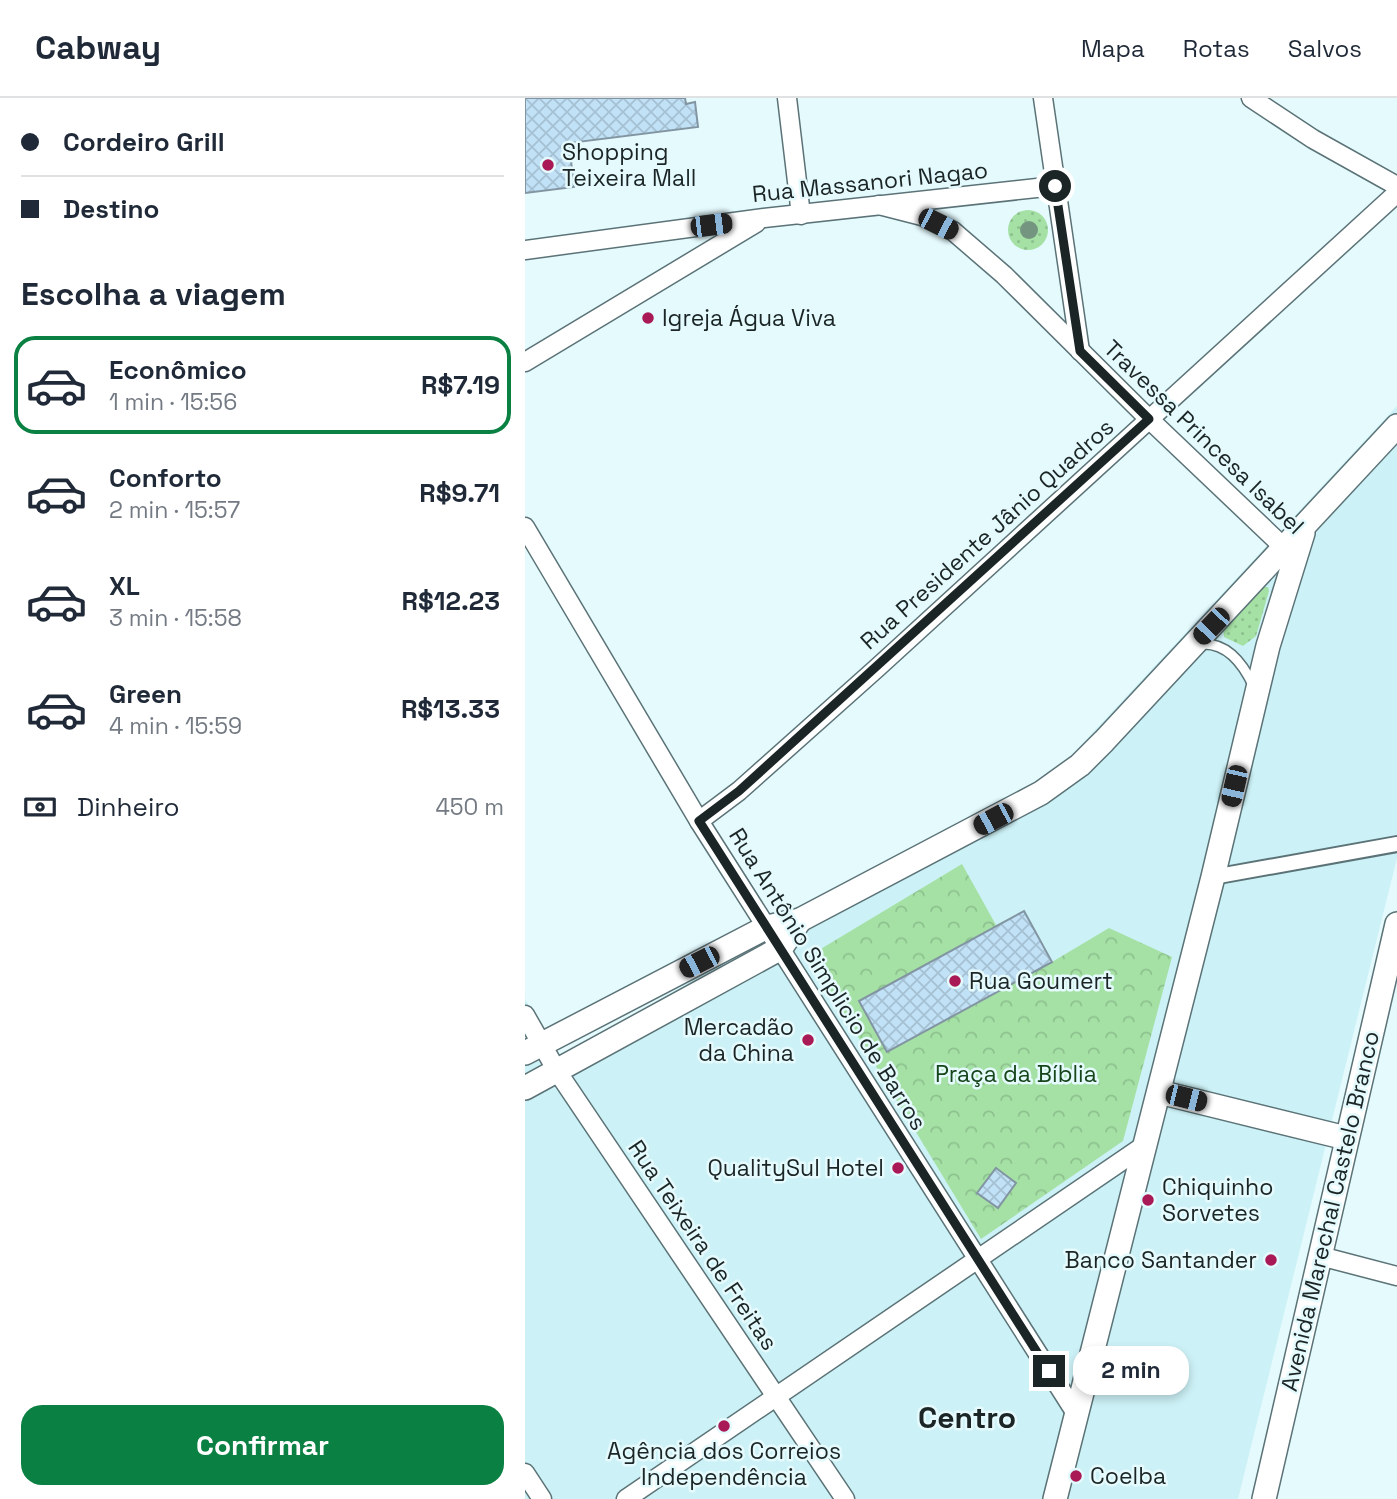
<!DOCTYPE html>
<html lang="pt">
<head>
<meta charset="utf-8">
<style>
	:root { --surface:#fff; --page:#f2f2f3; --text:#1f2937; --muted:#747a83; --line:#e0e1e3; --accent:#0b8043 }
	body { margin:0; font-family:"Space Grotesk",sans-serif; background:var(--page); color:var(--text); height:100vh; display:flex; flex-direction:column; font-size:26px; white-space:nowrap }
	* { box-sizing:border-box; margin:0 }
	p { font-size:23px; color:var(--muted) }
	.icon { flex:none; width:38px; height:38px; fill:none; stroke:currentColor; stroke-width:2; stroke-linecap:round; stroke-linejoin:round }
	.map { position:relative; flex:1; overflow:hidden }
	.panel { display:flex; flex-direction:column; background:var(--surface); width:525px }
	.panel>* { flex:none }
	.banner { display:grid; align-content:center; height:154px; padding:0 21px; background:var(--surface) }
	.end { position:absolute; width:32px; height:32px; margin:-16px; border:9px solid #1b2526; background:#fff; box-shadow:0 0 0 4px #fff }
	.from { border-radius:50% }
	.bubble { position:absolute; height:49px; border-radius:21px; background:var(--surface); box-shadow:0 4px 10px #0003; font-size:23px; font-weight:600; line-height:49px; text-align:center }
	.car { position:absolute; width:21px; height:42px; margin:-21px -10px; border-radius:9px; box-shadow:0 0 5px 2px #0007; background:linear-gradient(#222 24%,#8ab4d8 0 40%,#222 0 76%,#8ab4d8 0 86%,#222 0) }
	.banner b { display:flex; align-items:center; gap:24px; height:66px; font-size:26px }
	.banner b+b { border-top:2px solid var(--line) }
	.banner i { width:18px; height:18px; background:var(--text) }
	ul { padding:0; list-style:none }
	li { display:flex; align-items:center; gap:21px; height:98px; margin:0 14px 10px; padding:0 7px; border:4px solid transparent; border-radius:21px }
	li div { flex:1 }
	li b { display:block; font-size:26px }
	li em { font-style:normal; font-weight:600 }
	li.active { border-color:var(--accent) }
	li>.icon { width:63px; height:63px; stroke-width:1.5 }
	h2 { padding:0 21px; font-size:32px; line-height:84px }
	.pay { display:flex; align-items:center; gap:18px; height:77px; padding:0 21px; font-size:26px }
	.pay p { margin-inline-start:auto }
	.cta { display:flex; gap:14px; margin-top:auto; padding:14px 21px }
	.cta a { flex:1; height:80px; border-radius:21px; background:var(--accent); color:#fff; font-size:28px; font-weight:600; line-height:80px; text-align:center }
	header { display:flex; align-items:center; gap:42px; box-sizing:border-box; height:98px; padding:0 35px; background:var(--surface); border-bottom:2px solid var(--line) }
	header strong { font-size:33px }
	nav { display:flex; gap:38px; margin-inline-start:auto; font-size:24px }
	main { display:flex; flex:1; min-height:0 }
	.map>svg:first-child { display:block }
</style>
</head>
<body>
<header>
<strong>Cabway</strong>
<nav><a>Mapa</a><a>Rotas</a><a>Salvos</a></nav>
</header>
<main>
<section class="panel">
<div class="banner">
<b><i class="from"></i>Cordeiro Grill</b>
<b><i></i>Destino</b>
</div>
<h2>Escolha a viagem</h2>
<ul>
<li class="active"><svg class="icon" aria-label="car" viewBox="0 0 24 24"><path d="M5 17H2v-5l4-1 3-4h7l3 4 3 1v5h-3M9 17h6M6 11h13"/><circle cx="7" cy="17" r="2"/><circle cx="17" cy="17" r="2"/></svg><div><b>Econômico</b><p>1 min · 15:56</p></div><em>R$7.19</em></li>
<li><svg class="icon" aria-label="car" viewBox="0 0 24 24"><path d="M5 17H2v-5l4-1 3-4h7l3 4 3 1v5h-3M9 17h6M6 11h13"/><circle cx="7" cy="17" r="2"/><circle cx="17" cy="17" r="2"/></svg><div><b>Conforto</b><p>2 min · 15:57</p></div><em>R$9.71</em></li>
<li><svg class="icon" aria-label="car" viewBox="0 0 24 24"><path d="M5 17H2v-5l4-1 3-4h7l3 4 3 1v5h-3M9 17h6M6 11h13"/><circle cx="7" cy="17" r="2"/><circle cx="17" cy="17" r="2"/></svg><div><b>XL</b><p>3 min · 15:58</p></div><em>R$12.23</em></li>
<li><svg class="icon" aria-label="car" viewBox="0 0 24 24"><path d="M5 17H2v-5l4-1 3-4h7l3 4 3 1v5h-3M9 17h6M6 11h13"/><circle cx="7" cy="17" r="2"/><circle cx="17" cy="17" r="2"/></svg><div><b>Green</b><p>4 min · 15:59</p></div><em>R$13.33</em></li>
</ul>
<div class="pay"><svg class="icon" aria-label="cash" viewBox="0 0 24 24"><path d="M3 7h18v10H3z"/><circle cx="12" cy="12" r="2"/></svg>Dinheiro<p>450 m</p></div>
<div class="cta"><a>Confirmar</a></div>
</section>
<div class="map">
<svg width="872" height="1401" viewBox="0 0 872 1401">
	<defs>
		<pattern id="grass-dots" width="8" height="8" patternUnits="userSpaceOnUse" patternTransform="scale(1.75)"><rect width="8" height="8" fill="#a5e1a5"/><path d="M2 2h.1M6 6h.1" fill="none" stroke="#8dc18e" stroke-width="1.8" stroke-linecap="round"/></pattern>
		<pattern id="park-crowns" width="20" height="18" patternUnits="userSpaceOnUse" patternTransform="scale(1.75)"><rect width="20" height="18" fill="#a5e1a5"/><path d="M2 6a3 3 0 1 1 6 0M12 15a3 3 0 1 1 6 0" fill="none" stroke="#8dc18e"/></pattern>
		<pattern id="building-cross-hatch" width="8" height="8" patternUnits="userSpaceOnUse" patternTransform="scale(1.75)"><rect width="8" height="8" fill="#c1e1f6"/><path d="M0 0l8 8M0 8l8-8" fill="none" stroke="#a5c1d3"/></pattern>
	</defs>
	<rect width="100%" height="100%" fill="#e5fafd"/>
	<polygon fill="#ccf1f6" points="872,308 872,760 713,1401 0,1401 0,901 34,959 531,674"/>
	<g fill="url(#grass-dots)">
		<circle cx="503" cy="132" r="20"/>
		<polygon points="738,489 743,489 744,493 731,538 718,548 699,539 698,530"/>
	</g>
	<polygon fill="url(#park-crowns)" points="437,766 471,827 499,813 527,864 584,830 647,859 598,1043 456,1141 284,858"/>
	<g fill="url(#building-cross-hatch)" stroke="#8295a2" stroke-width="2">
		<polygon points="0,0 160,0 161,6 170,4 173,29 44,45 49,89 0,95"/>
		<polygon points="499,813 527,864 362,954 334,903"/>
		<polygon points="471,1070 491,1085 473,1110 452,1095"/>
	</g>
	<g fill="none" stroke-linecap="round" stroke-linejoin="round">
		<g stroke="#5b7377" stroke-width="12">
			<path id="service" d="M676,546C703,544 719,567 729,589"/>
		</g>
		<g stroke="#5b7377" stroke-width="18">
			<polyline id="pedestrian" points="688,779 872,746"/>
		</g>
		<g stroke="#5b7377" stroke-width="21">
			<g id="minor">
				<polyline points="262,0 276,117"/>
				<polyline points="518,0 555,253"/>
				<polyline points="726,0 788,41 872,88"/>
				<polyline points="354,107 397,118 428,133 479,177 624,321 768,458"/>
				<polyline points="0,152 239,120 530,88"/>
				<polyline points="0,264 231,125"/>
				<polyline points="0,429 174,723 552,1317"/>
				<polyline points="174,723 214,693 352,570 872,95"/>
				<polyline points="0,917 32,973 320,1401"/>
				<polyline points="795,1158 872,1178"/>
				<polyline points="0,1375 17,1401"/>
				<polyline points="101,1401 620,1047"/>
			</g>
		</g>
		<g stroke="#5b7377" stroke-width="26">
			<g id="tertiary">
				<polyline points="0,955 242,829 275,822 516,695 555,667 579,643 872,328"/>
				<polyline points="0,990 256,850 275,822"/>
				<polyline points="634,994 821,1040"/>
				<polyline points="530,1401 688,779 743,548 778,435"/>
				<polyline points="739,1401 872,826"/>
			</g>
		</g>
		<use href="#service" stroke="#fff" stroke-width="9"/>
		<use href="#pedestrian" stroke="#fff" stroke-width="14"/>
		<use href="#minor" stroke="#fff" stroke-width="18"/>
		<use href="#tertiary" stroke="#fff" stroke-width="23"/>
	</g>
	<circle fill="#749680" cx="504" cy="132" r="9"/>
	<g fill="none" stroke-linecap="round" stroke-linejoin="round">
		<polyline stroke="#1b2526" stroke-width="9" points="524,1273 174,723 214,693 624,321 555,253 530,88"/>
	</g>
	<g fill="#a81956" stroke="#e5fafd" stroke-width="2.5">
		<circle cx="23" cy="67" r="7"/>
		<circle cx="123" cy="220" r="7"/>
		<circle cx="430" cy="883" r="7"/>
		<circle cx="283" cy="942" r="7"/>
		<circle cx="373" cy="1070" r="7"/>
		<circle cx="623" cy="1102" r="7"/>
		<circle cx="746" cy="1162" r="7"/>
		<circle cx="199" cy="1328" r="7"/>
		<circle cx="551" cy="1378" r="7"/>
	</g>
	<g text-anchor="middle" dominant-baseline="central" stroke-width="5" stroke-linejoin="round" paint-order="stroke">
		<g font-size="23" fill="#1b2526" stroke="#e5fafd" text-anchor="start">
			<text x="37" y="54">Shopping<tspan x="37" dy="26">Teixeira Mall</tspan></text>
			<text x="137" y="220">Igreja Água Viva</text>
			<text x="444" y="883">Rua Goumert</text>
			<text x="269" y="929" text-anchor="end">Mercadão<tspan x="269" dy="26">da China</tspan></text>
			<text x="359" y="1070" text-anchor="end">QualitySul Hotel</text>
			<text x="637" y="1089">Chiquinho<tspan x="637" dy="26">Sorvetes</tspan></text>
			<text x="732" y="1162" text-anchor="end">Banco Santander</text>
			<text x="199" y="1353" text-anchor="middle">Agência dos Correios<tspan x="199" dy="26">Independência</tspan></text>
			<text x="565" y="1378">Coelba</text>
		</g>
		<g font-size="23" fill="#1b2526" stroke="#e5fafd">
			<text transform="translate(345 84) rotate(-6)">Rua Massanori Nagao</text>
			<text transform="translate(679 339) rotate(44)">Travessa Princesa Isabel</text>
			<text transform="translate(462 436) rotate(-42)">Rua Presidente Jânio Quadros</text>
			<text transform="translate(303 881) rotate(58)">Rua Antônio Simplicio de Barros</text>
			<text transform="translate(805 1113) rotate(-77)">Avenida Marechal Castelo Branco</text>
			<text transform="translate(178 1147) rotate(56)">Rua Teixeira de Freitas</text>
		</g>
		<g font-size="23" fill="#17451a" stroke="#e5fafd">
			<text x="491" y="976">Praça da Bíblia</text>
		</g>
		<g font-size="30" font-weight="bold" fill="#1b2526" stroke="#e5fafd">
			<text x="442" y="1319">Centro</text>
		</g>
	</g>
</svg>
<i class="end from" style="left:530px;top:88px"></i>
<i class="end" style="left:524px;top:1273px"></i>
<div class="bubble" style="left:548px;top:1248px;width:116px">2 min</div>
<i class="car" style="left:413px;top:126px;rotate:117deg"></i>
<i class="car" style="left:186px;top:127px;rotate:83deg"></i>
<i class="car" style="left:686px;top:528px;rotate:224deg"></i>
<i class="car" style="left:709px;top:688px;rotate:193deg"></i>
<i class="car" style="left:468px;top:721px;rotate:242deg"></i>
<i class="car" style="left:174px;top:864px;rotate:243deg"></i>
<i class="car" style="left:661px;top:1000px;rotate:104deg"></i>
</div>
</main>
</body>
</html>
